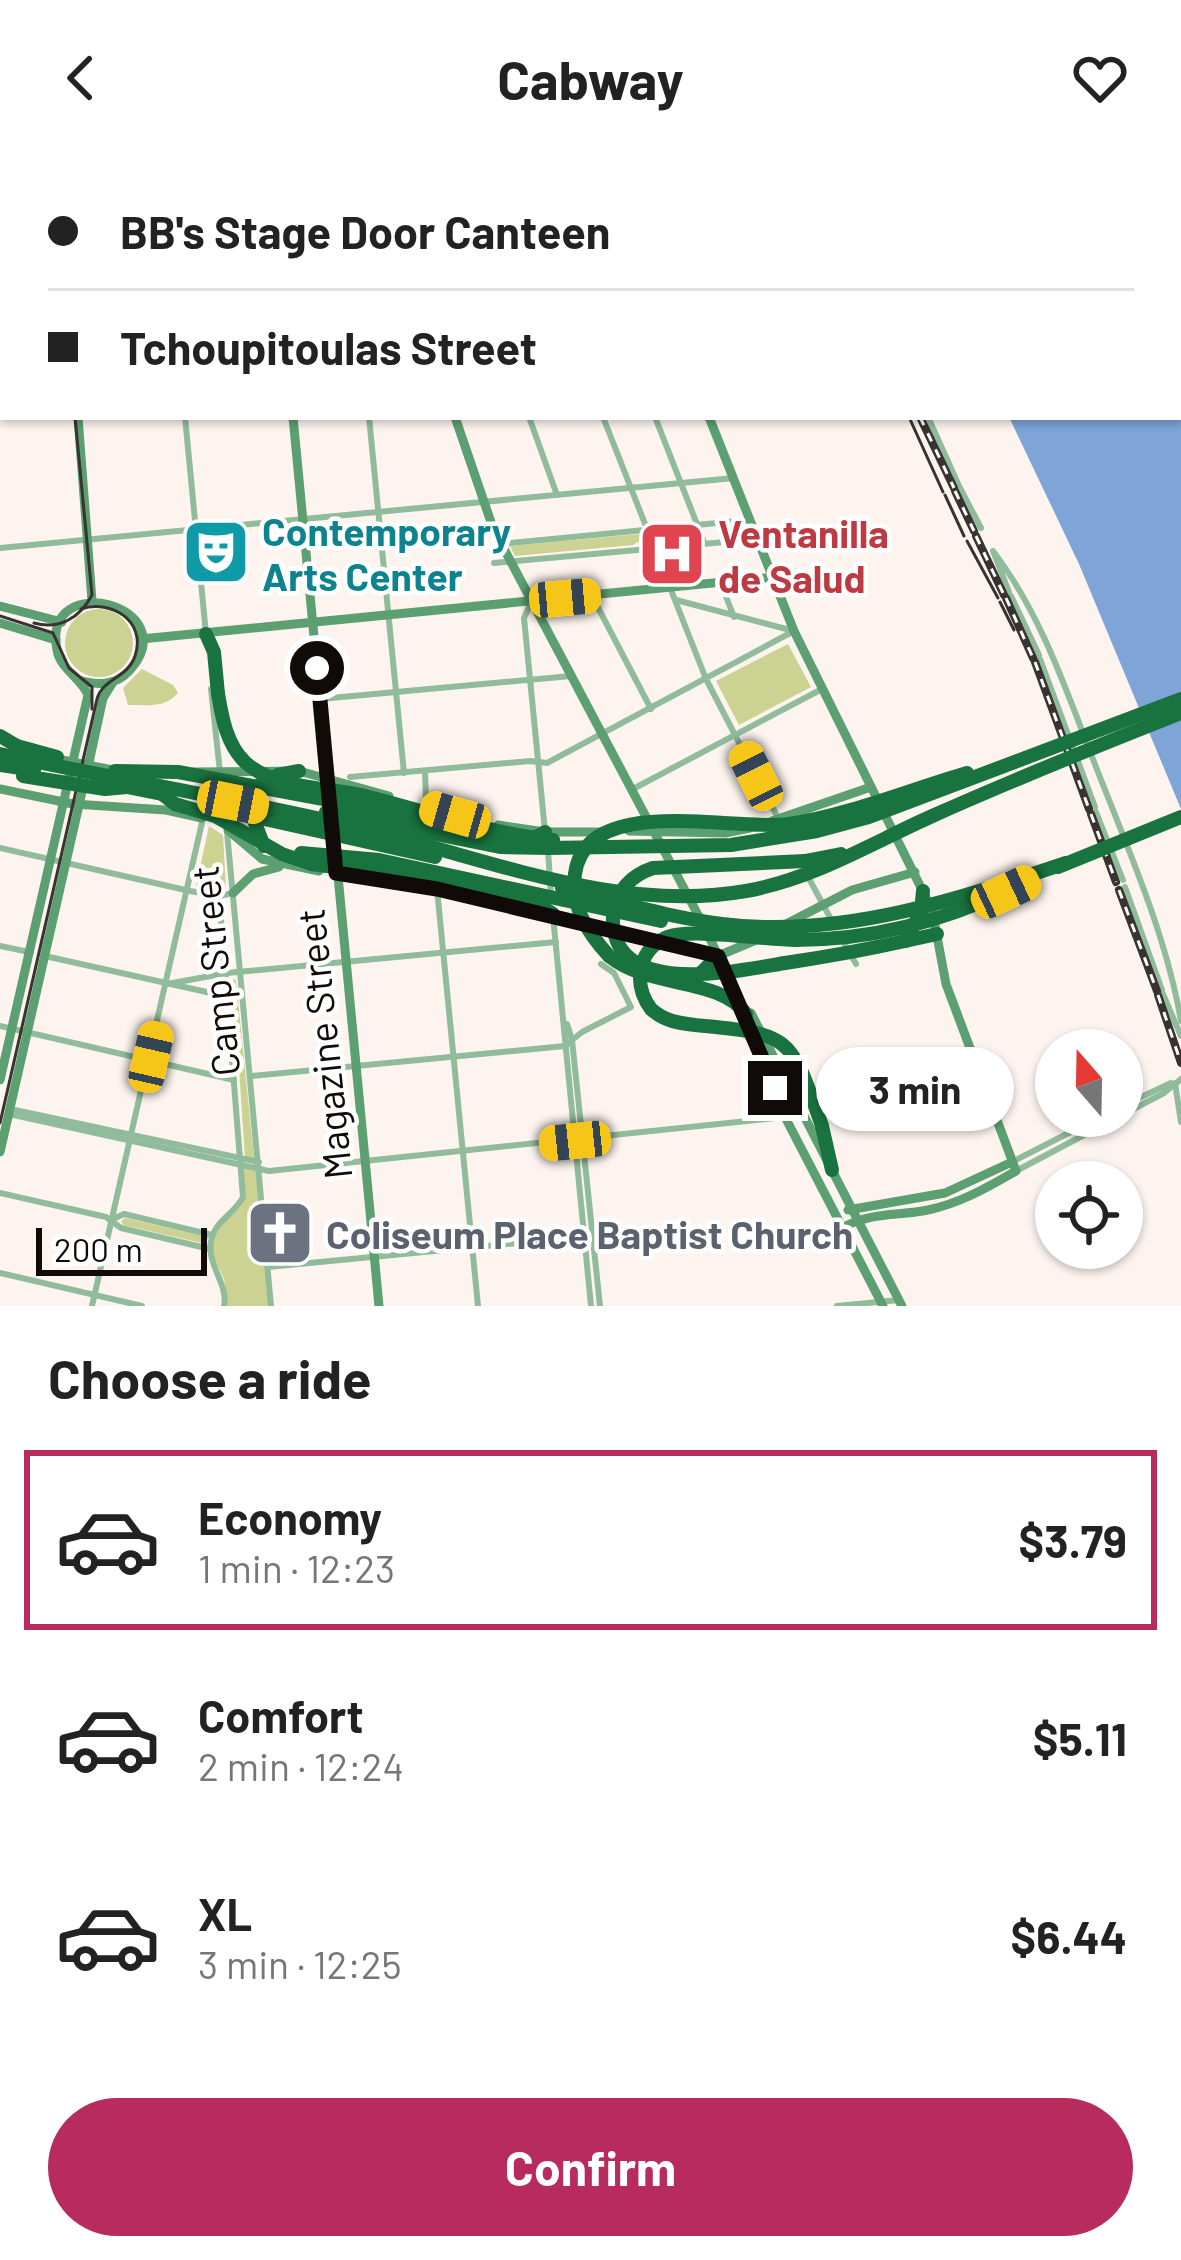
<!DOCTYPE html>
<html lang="en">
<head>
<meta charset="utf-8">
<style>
	:root { --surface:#fff; --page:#f6f6f6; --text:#222; --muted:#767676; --line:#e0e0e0; --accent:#b82b5d }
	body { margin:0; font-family:Barlow,sans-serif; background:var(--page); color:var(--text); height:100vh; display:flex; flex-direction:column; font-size:45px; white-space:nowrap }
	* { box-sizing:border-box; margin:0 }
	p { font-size:39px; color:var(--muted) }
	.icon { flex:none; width:66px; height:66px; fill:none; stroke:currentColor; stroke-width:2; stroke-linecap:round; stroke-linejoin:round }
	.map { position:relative; height:1150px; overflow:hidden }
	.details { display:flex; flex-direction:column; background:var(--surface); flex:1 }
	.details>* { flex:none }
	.hud { position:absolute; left:0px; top:0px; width:1182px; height:264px; box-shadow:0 3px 9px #0004; display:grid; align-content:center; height:264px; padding:0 48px; background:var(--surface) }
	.needle { width:78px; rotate:340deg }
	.buttons { position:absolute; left:1035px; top:873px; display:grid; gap:24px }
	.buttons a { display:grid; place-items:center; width:108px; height:108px; border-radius:50%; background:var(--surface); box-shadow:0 3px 9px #0004; font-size:60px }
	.scale { position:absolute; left:36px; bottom:30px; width:171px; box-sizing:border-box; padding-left:12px; border:6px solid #100b09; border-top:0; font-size:33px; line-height:42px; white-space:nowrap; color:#100b09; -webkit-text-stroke:9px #fff; paint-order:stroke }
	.end { position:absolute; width:54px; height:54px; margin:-27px; border:15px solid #100b09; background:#fff; box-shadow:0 0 0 6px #fff }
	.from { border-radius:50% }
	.bubble { position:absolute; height:84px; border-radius:42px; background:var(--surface); box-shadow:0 3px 9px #0004; font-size:39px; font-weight:700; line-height:84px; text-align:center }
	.car { position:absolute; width:36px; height:72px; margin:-36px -18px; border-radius:15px; box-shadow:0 0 9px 3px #0007; background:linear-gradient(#f5c518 24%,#345 0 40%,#f5c518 0 76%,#345 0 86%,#f5c518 0) }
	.hud b { display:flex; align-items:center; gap:42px; height:114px; font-size:45px }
	.hud b+b { border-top:3px solid var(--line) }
	.hud i { width:30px; height:30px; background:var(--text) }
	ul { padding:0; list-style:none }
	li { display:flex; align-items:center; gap:36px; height:180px; margin:0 24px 18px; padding:0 24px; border:6px solid transparent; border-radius:0px }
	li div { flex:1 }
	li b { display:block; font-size:45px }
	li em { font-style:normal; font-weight:700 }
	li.selected { border-color:var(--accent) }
	li>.icon { width:108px; height:108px; stroke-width:1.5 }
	h2 { padding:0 48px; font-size:54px; line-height:144px }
	.button { display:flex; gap:24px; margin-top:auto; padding:24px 48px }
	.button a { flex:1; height:138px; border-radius:72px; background:var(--accent); color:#fff; font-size:48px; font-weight:700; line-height:138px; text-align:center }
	header { display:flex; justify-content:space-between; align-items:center; height:156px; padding:0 48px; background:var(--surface); font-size:54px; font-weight:700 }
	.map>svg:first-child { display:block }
</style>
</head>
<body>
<header><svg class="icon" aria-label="back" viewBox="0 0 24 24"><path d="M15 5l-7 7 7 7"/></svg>Cabway<svg class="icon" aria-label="heart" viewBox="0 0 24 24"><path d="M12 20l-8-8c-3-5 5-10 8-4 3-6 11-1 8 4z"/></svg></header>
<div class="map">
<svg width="1181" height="1150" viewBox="0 0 1181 1150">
	<rect width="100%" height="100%" fill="#fdf4ef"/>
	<g fill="#ccd292">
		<polygon points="640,378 643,383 633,389 515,400 510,390"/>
		<circle cx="99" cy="487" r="34"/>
		<polygon points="788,488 811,531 739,569 716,525"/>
		<path d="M142,513L173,529L178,537C165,552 149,549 128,549L123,532Z"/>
		<polygon points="209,670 223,679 226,733 196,730"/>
		<polygon points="233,823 236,824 254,1002 245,1002"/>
		<path d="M241,1010L259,1014L271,1150H224C236,1099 179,1109 242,1046Z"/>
		<polygon points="125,1062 208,1081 206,1088 123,1069 121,1065"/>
	</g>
	<polygon fill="#7ea4d8" points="877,0 1181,0 1181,653 1079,408 1009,261 1179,261 1179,3"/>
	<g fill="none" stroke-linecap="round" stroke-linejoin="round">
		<g stroke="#91bc9c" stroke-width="6">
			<polyline points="159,0 160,3"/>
			<polyline points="323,0 323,3"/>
			<polyline points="443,0 444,3"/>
			<polyline points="503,0 504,3"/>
			<polyline points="553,0 554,3"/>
			<polyline points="804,0 805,3"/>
			<polyline points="0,98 3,98"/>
			<polyline points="0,239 3,239"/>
			<polyline points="185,261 206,478"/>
			<polyline points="369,261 404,617"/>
			<polyline points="529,261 557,339"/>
			<polyline points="603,261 706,523 779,664"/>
			<polyline points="655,261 704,386"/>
			<polyline points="928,261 959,330"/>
			<polyline points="960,332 981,372"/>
			<polyline points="501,388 748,364"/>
			<polyline points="0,392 734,322"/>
			<polyline points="494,407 758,383"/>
			<polyline points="721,428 734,461"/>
			<path d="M1009,436L993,395C1042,459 1067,537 1096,611C1128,693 1166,778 1181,865"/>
			<polyline points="592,440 651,553"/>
			<polyline points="1011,440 1039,499"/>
			<polyline points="676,444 794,475"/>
			<polyline points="531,446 524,462 545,675"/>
			<polyline points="1040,503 1095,651"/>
			<polyline points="211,533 220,616"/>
			<polyline points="320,543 571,520"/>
			<polyline points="425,615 426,644"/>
			<polyline points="350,621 530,605 547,607 794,475"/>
			<polyline points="631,634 822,533"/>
			<polyline points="1096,656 1123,724"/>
			<polyline points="227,676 271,1150"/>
			<polyline points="0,692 190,735 219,740 233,737"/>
			<polyline points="548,694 551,740"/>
			<polyline points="807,719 832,765"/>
			<polyline points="1125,731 1162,834"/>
			<polyline points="437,733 478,1150"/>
			<path d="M219,740L243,1041C235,1057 217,1064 212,1081C204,1107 229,1127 224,1150"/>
			<polyline points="553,760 591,1150"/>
			<polyline points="841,782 856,808"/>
			<polyline points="0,790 29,796"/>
			<polyline points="45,800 229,841"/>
			<polyline points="167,828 227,817 556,786"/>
			<polyline points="1163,838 1181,880"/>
			<polyline points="567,868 572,884 600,1150"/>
			<polyline points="0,870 234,924"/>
			<polyline points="252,920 565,890 582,876 631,851 614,817 601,808"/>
			<polyline points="1175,927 1181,966"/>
			<polyline points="1122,950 1171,927"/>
			<polyline points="10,953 259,1006"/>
			<polyline points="9,958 269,1015 785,961"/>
			<polyline points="1122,959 1164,937 1181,923"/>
			<polyline points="1014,1005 1102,960"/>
			<polyline points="1016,1015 1120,960"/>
			<polyline points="0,1037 106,1061 121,1072 210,1093"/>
			<polyline points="113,1063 124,1058 212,1079"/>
			<polyline points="268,1111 592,1080"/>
			<polyline points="0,1117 142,1150"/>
			<polyline points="92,1150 203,662"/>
			<polyline points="837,1150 899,1144"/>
		</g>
		<g stroke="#5c9f70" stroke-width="9">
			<polyline points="54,0 54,3"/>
			<polyline points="267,0 268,3"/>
			<polyline points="376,0 377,3"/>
			<polyline points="607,0 608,3"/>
			<polyline points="78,261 92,445"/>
			<polyline points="293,261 329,637"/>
			<polyline points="455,261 493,372 706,774 761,892 785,961 883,1150"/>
			<path d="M709,261L794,475L932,754L946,828L1016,1015C988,1031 961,1047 928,1054C899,1060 871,1056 844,1071"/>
			<polyline points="0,450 62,466"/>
			<polyline points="0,467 56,484"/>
			<polyline points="141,483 774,421"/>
			<polyline points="52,602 118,615"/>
			<polyline points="88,611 103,542 113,526"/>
			<polyline points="193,616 299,615 389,640"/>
			<polyline points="0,633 73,648 166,654 202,662"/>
			<polyline points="772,665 871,631"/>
			<polyline points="498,669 545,676 606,676"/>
			<polyline points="228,674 262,703 319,715"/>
			<polyline points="629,675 725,677 750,672"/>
			<polyline points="334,678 379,1150"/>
			<polyline points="353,720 431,732"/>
			<polyline points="233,737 253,718 279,711"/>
			<polyline points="500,748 718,800 756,784"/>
			<polyline points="786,768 852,734 915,716"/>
			<polyline points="751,857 902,1150"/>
			<path d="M0,924L88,539C81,522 60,513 57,494C41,412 187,449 130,514C115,531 97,529 78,524"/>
			<polyline points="0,996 84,627"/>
			<polyline points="848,1054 945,1037 1012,1006"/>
		</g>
		<g stroke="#19733e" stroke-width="14">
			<polyline points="206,478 214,496 218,538"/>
			<polyline points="0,580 17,590"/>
			<polyline points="127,631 162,638"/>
			<path d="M377,653C413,663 516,700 545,676"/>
			<polyline points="264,690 251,657 258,630 278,619 299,615"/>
			<polyline points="413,721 542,751 553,758"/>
			<polyline points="905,785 921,756 923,735"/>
			<polyline points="905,785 937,778"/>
			<path d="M609,800C650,833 719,821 746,858"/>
			<polyline points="699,819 718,800"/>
			<polyline points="822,970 832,1014"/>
		</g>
		<g stroke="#383330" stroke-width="3">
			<polyline points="50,0 50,3"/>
			<polyline points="778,0 780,3"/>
			<polyline points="909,261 943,336"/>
			<polyline points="945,339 964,380"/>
			<polyline points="967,385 998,442"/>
			<polyline points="1000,446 1014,474"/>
			<polyline points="0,460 53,477 69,512 92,531 92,553"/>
			<path d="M34,467C59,474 80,462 92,439L75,261"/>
			<path d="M0,967L97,543C103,522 128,522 135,500C147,465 111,443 81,453"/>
		</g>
		<g stroke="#383330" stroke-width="8">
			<g id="rail">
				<polyline points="786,0 789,3"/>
				<polyline points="920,261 954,332"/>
				<polyline points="955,335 974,375"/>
				<polyline points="976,380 1004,439"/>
				<polyline points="1006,442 1033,502"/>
				<polyline points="1035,506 1089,653"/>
				<polyline points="1091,658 1116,726"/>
				<polyline points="1119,734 1157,835"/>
				<polyline points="1158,839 1181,907"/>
			</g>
		</g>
		<use href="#rail" stroke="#fff" stroke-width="3" stroke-dasharray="9" stroke-linecap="butt"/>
		<g stroke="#19733e" stroke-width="14">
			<path d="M218,538C222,562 227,589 245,606C274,633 325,631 361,639C426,655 486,677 553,684"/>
			<polyline points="17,590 57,601"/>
			<path d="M0,598C124,625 250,645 373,675C492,705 621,757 746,735C813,723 868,689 930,661C1013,624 1097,590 1181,557"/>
			<polyline points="0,609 34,614"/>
			<polyline points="115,615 178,616 377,653"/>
			<polyline points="23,620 105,633 127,631"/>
			<polyline points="162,638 175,648 215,660 282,698 311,708 413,721"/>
			<polyline points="211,651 435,701"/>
			<polyline points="326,656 500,691 549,692 731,689 817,675 869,661 1181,543"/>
			<polyline points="301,697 379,704 661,765"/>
			<path d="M841,698L805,705L653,712C632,719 615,735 613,759C609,844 736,815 785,807C825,801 865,794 905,785"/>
			<polyline points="1058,711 1181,661"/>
			<path d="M562,732C621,747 681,765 742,770C855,778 961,742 1066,707"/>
			<path d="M609,800C588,777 570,750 575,718C586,636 734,676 789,668C849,659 909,634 967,617"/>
			<path d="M822,970C790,879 792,878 695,869C678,867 664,865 651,853C633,829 637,796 665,782C688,771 765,784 795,784C872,784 942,766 1011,733"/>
		</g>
	</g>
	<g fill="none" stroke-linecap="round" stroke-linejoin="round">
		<polyline stroke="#100b09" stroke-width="15" points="317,512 336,717 437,733 718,800 775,932"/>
	</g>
	<defs>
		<g id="theatre-square" transform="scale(3.45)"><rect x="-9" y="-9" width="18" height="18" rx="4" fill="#0f9aa8" stroke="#fff"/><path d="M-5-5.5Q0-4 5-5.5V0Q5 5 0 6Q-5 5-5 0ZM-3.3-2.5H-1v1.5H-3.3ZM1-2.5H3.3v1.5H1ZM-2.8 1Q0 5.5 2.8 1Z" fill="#fff"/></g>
		<g id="hospital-square" transform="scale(3.45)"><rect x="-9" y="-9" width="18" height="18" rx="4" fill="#e0444e" stroke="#fff"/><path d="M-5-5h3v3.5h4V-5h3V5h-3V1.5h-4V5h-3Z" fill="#fff"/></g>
		<g id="church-square" transform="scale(3.45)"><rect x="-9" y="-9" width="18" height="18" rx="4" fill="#6b7280" stroke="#fff"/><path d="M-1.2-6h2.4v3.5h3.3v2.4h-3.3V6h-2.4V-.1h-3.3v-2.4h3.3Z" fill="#fff"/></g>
	</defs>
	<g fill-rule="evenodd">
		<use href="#theatre-square" x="216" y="396"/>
		<use href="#hospital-square" x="672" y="398"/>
		<use href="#church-square" x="280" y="1077"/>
	</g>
	<g text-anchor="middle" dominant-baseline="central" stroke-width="9" stroke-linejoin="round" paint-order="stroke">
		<g font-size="39" font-weight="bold" fill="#0d838f" stroke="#fff" text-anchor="start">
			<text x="262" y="374">Contemporary<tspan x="262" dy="45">Arts Center</tspan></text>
		</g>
		<g font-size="39" font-weight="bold" fill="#be3a42" stroke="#fff" text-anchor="start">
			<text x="718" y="376">Ventanilla<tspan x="718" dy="45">de Salud</tspan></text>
		</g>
		<g font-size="39" fill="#100b09" stroke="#fff">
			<text transform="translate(214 815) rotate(-96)">Camp Street</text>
			<text transform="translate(323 888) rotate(-96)">Magazine Street</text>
		</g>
		<g font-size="39" font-weight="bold" fill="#5b616d" stroke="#fff" text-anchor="start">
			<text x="326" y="1077">Coliseum Place Baptist Church</text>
		</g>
	</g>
</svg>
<div class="buttons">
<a><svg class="needle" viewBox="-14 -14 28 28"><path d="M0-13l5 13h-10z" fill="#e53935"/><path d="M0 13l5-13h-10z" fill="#767676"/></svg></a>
<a><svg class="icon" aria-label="locate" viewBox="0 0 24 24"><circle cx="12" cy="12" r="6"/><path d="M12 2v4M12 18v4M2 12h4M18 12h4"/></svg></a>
</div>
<div class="scale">200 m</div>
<i class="end from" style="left:317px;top:512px"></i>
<i class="end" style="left:775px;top:932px"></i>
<div class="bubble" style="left:816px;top:891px;width:198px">3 min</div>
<i class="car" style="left:565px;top:442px;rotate:85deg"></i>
<i class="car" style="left:756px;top:620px;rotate:333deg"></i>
<i class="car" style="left:233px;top:646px;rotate:101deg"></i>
<i class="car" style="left:455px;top:659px;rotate:286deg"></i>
<i class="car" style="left:1006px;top:736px;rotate:65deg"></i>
<i class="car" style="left:151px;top:901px;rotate:13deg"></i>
<i class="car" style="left:575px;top:985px;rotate:264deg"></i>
<div class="hud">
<b><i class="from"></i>BB's Stage Door Canteen</b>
<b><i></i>Tchoupitoulas Street</b>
</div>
</div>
<section class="details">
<h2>Choose a ride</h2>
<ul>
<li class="selected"><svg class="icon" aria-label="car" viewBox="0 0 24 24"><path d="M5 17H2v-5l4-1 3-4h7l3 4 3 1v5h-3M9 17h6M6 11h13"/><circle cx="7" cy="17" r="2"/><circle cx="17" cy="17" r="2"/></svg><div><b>Economy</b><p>1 min · 12:23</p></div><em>$3.79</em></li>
<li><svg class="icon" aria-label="car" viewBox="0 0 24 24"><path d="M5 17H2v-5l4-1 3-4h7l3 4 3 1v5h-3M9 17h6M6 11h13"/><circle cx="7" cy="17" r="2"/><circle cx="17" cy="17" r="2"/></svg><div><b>Comfort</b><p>2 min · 12:24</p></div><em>$5.11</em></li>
<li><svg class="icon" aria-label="car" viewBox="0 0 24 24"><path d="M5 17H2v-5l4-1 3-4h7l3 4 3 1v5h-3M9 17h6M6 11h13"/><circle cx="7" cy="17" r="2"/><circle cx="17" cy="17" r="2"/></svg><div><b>XL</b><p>3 min · 12:25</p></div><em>$6.44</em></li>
</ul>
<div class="button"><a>Confirm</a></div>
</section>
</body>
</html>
